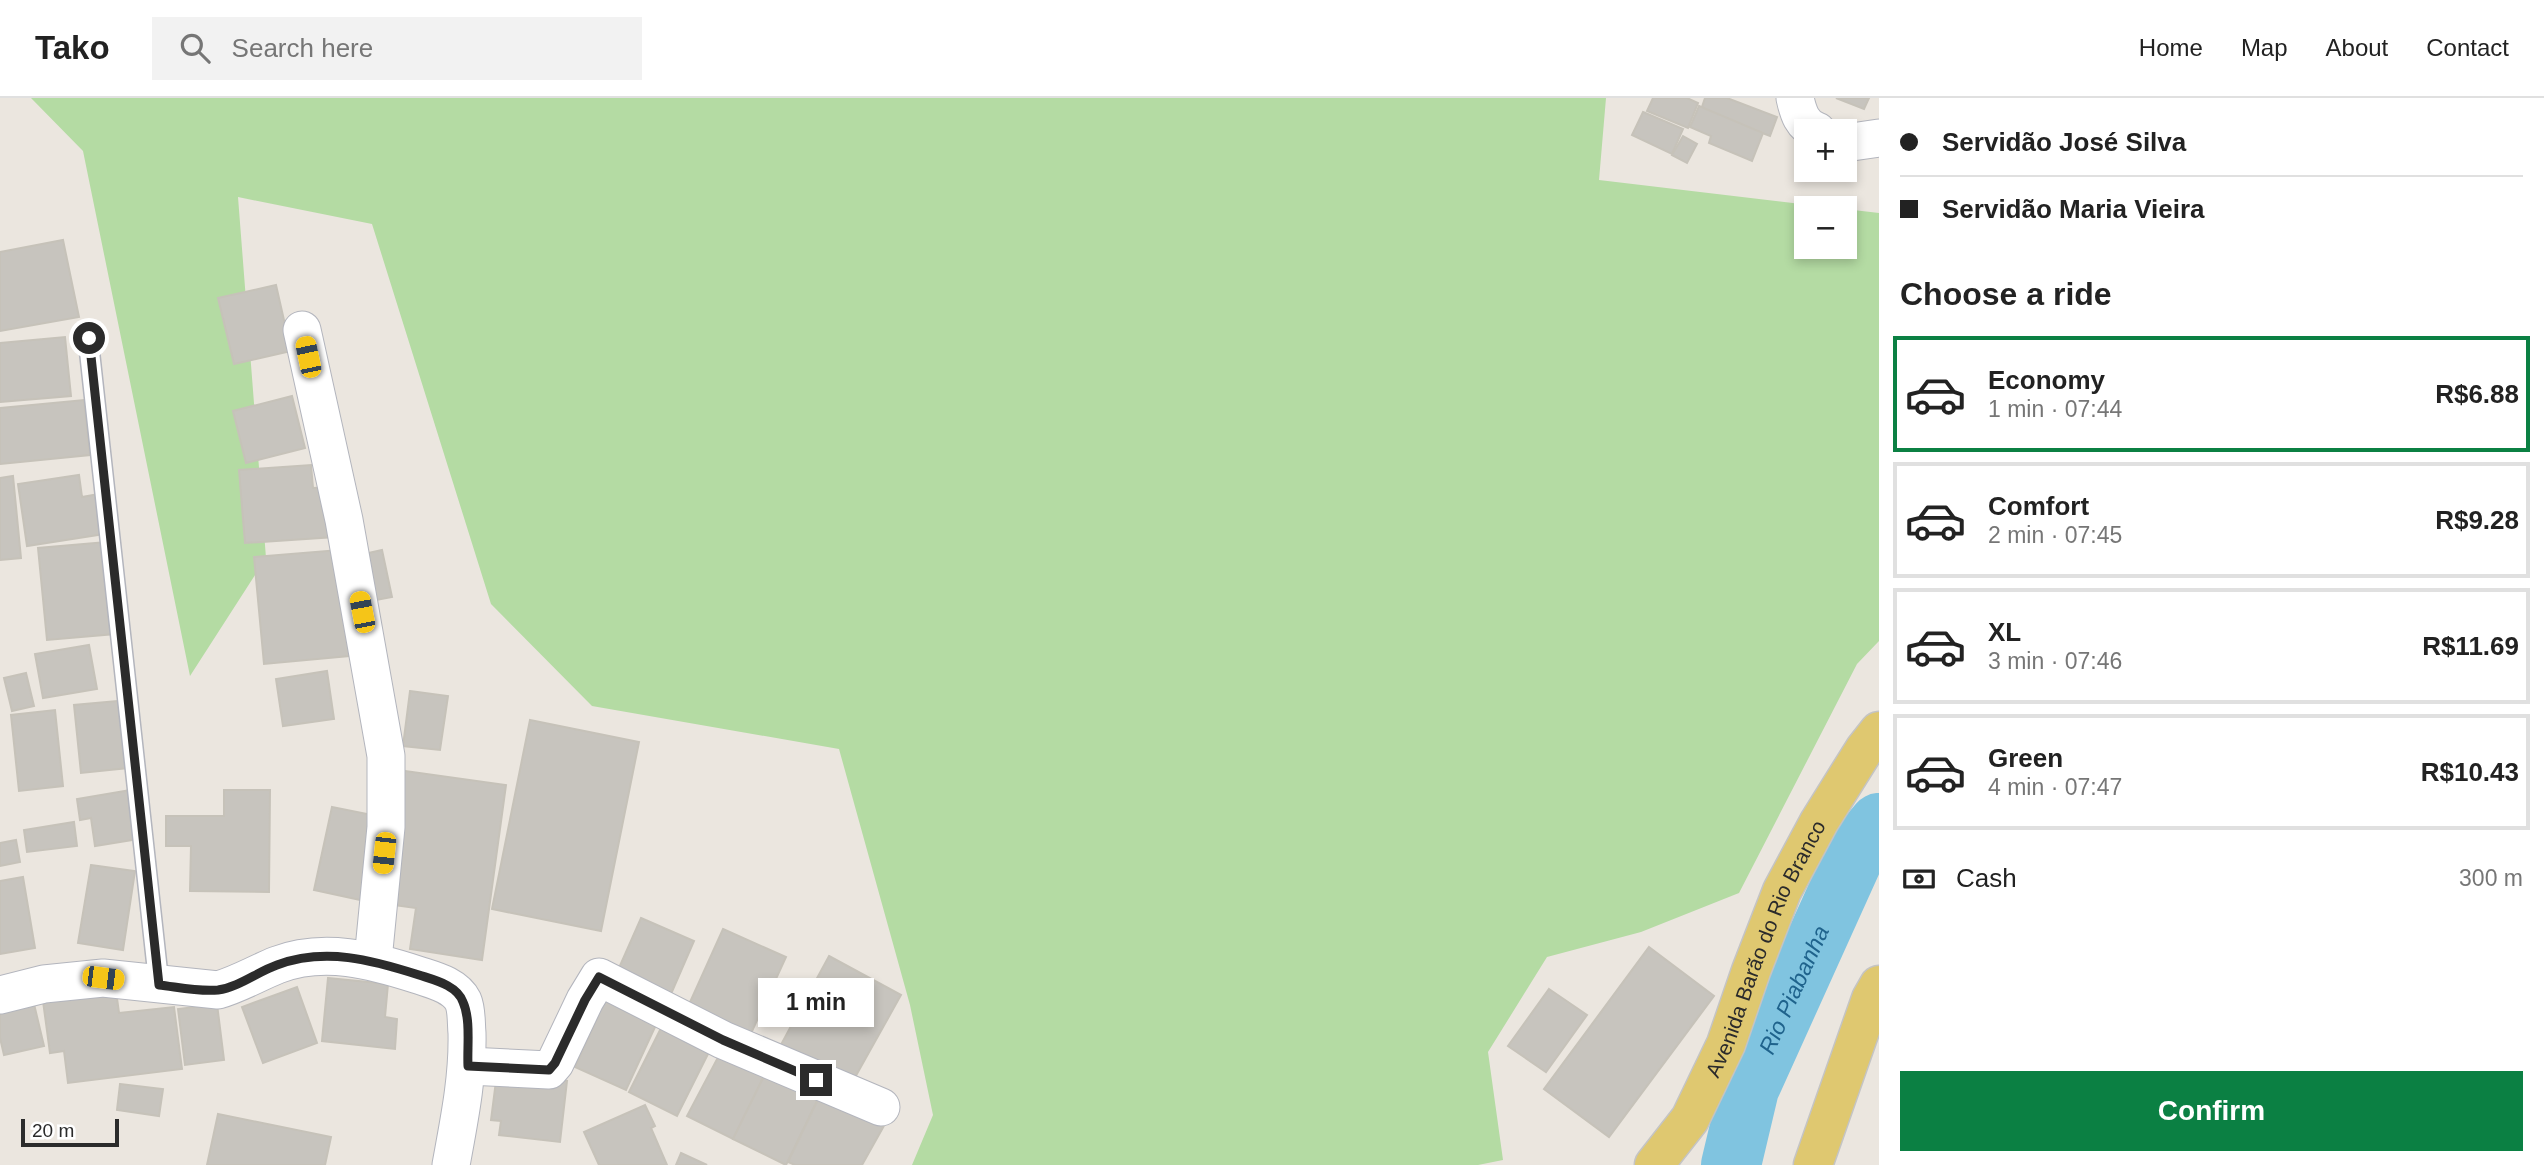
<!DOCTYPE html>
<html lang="en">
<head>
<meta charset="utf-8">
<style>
	:root { --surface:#fff; --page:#f2f2f2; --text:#222; --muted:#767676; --line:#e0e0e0; --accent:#0b8043 }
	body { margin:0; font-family:Helvetica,sans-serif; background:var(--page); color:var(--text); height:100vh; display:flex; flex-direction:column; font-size:26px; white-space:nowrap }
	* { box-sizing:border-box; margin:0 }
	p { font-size:23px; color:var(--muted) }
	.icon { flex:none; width:38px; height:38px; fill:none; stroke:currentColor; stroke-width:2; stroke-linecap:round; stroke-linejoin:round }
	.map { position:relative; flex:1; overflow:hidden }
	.side { display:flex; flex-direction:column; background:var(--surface); width:665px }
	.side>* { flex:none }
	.guide { display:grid; align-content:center; height:154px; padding:0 21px; background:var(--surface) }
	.buttons { position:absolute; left:1794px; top:21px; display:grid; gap:14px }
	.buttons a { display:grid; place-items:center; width:63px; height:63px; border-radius:0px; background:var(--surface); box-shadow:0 4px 10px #0003; font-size:35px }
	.scale { position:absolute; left:21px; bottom:18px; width:98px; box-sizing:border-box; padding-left:7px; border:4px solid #2b2b2b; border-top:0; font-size:19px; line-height:24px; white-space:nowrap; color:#2b2b2b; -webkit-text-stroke:5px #fff; paint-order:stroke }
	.end { position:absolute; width:32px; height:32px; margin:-16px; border:9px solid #2b2b2b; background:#fff; box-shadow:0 0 0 4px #fff }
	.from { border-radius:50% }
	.bubble { position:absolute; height:49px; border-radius:0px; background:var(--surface); box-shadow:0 4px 10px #0003; font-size:23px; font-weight:700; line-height:49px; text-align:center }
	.car { position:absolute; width:21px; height:42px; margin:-21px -10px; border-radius:9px; box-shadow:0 0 5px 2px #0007; background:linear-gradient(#f5c518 24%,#345 0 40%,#f5c518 0 76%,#345 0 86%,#f5c518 0) }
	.guide b { display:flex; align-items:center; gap:24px; height:66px; font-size:26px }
	.guide b+b { border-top:2px solid var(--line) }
	.guide i { width:18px; height:18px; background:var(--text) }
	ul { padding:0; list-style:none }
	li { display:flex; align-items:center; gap:21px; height:116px; margin:0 14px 10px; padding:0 7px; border:4px solid var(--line); border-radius:0px }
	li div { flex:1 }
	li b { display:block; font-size:26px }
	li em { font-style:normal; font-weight:700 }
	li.on { border-color:var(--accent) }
	li>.icon { width:63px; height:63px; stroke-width:1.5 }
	h2 { padding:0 21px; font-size:32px; line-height:84px }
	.pay { display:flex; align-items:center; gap:18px; height:77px; padding:0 21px; font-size:26px }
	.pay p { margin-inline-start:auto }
	.cta { display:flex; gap:14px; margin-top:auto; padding:14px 21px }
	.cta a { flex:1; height:80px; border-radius:0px; background:var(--accent); color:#fff; font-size:28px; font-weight:700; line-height:80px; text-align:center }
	header { display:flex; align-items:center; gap:42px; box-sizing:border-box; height:98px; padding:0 35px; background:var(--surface); border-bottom:2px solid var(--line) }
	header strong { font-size:33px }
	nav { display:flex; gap:38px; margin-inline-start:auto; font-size:24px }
	.search { width:490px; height:63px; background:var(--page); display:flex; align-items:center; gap:18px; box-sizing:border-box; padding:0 24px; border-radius:0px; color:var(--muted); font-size:26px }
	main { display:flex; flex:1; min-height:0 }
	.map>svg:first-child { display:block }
</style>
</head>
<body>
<header>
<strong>Tako</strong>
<div class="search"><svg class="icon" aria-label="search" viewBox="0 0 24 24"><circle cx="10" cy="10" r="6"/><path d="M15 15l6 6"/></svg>Search here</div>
<nav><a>Home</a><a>Map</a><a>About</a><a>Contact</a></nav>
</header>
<main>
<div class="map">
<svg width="1879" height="1067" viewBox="0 0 1879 1067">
	<rect width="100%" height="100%" fill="#ebe6df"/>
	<polygon fill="#b4dba3" points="31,0 1606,0 1599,82 1835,110 1806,110 1806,149 1844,149 1845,111 1879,115 1879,543 1857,566 1739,795 1641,834 1547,859 1488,954 1503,1062 1478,1067 912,1067 933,1017 910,907 839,651 592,608 491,506 372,126 238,99 266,460 190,578 83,53"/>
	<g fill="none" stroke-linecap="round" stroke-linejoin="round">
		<path stroke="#80c4e0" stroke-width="60" id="s1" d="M1731,1067L1749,991L1858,750L1879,725"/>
	</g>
	<g fill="#c7c4be" stroke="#c6c2b9" stroke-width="2">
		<polygon points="1653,0 1687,0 1698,5 1688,30 1647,13"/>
		<polygon points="1705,0 1727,0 1777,19 1770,38 1701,12"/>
		<polygon points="1836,0 1869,0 1864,11"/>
		<polygon points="1699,8 1763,35 1752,63 1709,45 1711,38 1690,29"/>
		<polygon points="1643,14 1683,31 1672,56 1632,37"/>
		<polygon points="1683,38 1697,46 1687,65 1672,57"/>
		<polygon points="63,142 79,219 0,233 0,154"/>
		<polygon points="276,187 291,253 234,266 218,200"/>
		<polygon points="65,239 71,298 0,304 0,245"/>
		<polygon points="292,298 305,350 246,365 233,313"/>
		<polygon points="84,302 90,357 0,366 0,310"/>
		<polygon points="311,367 313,390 332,389 335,439 245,445 239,372"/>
		<polygon points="79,377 82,399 99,396 105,436 27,448 18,386"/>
		<polygon points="13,378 21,460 0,462 0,380"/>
		<polygon points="106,444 115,536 47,542 38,450"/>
		<polygon points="339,452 349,558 264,566 254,459"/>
		<polygon points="382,452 392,499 365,504 355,458"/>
		<polygon points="89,547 97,591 43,600 35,556"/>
		<polygon points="327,573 334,621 283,628 276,581"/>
		<polygon points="26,575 34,608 12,613 4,580"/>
		<polygon points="410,593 448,598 440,652 403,648"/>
		<polygon points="128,602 128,670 81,675 74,607"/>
		<polygon points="55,612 63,688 19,693 11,617"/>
		<polygon points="530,622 639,644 601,833 492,811"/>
		<polygon points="405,673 506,687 482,862 410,851 416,810 386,806"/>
		<polygon points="131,692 139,741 95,748 91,720 80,722 77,701"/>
		<polygon points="224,692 270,692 269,794 190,793 191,748 166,748 166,718 224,718"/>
		<polygon points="332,709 382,719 365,803 314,792"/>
		<polygon points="74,724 77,748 27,754 24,732"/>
		<polygon points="16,742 20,764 0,768 0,745"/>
		<polygon points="91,767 135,773 123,852 78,845"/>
		<polygon points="23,779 35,850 0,856 0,783"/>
		<polygon points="641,820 694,843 668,903 615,879"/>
		<polygon points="723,831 786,859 748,942 686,913"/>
		<polygon points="1649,849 1714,898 1609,1039 1544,991"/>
		<polygon points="829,858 901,897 848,992 777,954"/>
		<polygon points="328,880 388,886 385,919 397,921 395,951 322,943"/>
		<polygon points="602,888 661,916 626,992 575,969 598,918 590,915"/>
		<polygon points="297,889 317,945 263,965 242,909"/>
		<polygon points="1549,891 1587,917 1546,974 1508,948"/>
		<polygon points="116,893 119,915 174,909 182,971 68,985 64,953 50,955 43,903"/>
		<polygon points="34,906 44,948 4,957 0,940 0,914"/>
		<polygon points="217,906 224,962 185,967 178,911"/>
		<polygon points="666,920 714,944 677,1018 629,994"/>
		<polygon points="725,946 768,970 733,1041 687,1018"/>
		<polygon points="768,970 821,995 786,1067 733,1041"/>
		<polygon points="497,975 567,983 560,1044 499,1037 501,1023 491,1022"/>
		<polygon points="120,986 163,991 159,1018 117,1012"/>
		<polygon points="821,995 885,1026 862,1067 795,1067 788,1064"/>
		<polygon points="645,1007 655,1028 651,1030 667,1067 599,1067 584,1034"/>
		<polygon points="218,1016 331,1039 325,1067 207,1067"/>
		<polygon points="681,1055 707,1067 676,1067"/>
	</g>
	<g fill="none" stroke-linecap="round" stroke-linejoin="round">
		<g stroke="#b3b5bd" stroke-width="22">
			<polyline id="service" points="88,240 159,887"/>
		</g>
		<g stroke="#b3b5bd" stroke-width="39">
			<g id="minor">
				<path d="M1795,0C1798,14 1802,28 1817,33"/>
				<polyline points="1844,42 1852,44 1879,40"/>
				<polyline points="302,232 344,422 386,658 386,729 373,862"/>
				<path d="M0,897L44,886L103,880L218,892C239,886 257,875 277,867C324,849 372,862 418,877C433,882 455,887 463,903C467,912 466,925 467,935C468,980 459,1023 451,1067"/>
				<polyline points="468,968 549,972 555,965 585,902 599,879 723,942 881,1009"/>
			</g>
		</g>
		<g stroke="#c4c4c4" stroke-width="41">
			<g id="primary">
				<path id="s2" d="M1654,1067L1690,1021L1726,946L1751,873L1782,793L1819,724L1864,652L1879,633"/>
				<polyline points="1813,1067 1871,901 1879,887"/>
			</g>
		</g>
		<use href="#service" stroke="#fff" stroke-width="19"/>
		<use href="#minor" stroke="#fff" stroke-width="37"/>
		<use href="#primary" stroke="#dfc870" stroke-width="38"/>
	</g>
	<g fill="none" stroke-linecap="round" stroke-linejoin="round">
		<path stroke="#2b2b2b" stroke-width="9" d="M89,240L159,887C177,889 199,894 218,892C239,889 257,874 277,867C325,849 372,862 419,877C434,882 457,887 463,904C471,922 467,949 468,968L549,972L555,965L585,902L599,879L723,942L816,982"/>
	</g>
	<g text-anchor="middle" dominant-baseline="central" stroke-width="7" stroke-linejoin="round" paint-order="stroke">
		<g font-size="21" fill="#2b2b2b" stroke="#fff">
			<text stroke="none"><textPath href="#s2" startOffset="245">Avenida Barão do Rio Branco</textPath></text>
		</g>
		<g font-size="23" font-style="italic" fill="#1f638c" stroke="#fff">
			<text stroke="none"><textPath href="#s1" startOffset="187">Rio Piabanha</textPath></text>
		</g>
	</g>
</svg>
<div class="buttons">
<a>+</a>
<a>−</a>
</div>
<div class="scale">20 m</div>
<i class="end from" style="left:89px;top:240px"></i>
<i class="end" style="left:816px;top:982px"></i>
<div class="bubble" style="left:758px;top:880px;width:116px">1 min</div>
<i class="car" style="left:308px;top:259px;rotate:348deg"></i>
<i class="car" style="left:362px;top:514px;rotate:349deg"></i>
<i class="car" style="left:384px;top:755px;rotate:186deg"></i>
<i class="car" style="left:103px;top:880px;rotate:97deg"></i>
</div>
<section class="side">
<div class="guide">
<b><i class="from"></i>Servidão José Silva</b>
<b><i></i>Servidão Maria Vieira</b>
</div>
<h2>Choose a ride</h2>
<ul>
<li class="on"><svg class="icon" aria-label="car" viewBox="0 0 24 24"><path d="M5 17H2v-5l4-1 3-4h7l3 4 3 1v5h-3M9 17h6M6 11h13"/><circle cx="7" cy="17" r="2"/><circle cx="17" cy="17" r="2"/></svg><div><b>Economy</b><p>1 min · 07:44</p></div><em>R$6.88</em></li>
<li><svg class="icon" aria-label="car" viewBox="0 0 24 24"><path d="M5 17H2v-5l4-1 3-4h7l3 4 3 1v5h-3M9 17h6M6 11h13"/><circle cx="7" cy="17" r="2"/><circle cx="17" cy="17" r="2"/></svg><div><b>Comfort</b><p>2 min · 07:45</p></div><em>R$9.28</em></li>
<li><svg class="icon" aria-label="car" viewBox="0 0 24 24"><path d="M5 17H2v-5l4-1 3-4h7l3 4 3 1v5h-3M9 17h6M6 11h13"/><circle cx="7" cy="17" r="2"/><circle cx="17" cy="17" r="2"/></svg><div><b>XL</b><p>3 min · 07:46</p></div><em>R$11.69</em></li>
<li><svg class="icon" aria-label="car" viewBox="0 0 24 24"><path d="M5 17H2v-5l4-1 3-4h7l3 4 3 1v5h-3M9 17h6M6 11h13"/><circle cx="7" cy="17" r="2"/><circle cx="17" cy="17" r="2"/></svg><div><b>Green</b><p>4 min · 07:47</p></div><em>R$10.43</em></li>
</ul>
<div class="pay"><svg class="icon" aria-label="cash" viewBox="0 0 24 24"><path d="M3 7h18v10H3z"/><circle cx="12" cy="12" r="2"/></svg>Cash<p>300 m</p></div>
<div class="cta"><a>Confirm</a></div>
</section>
</main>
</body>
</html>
